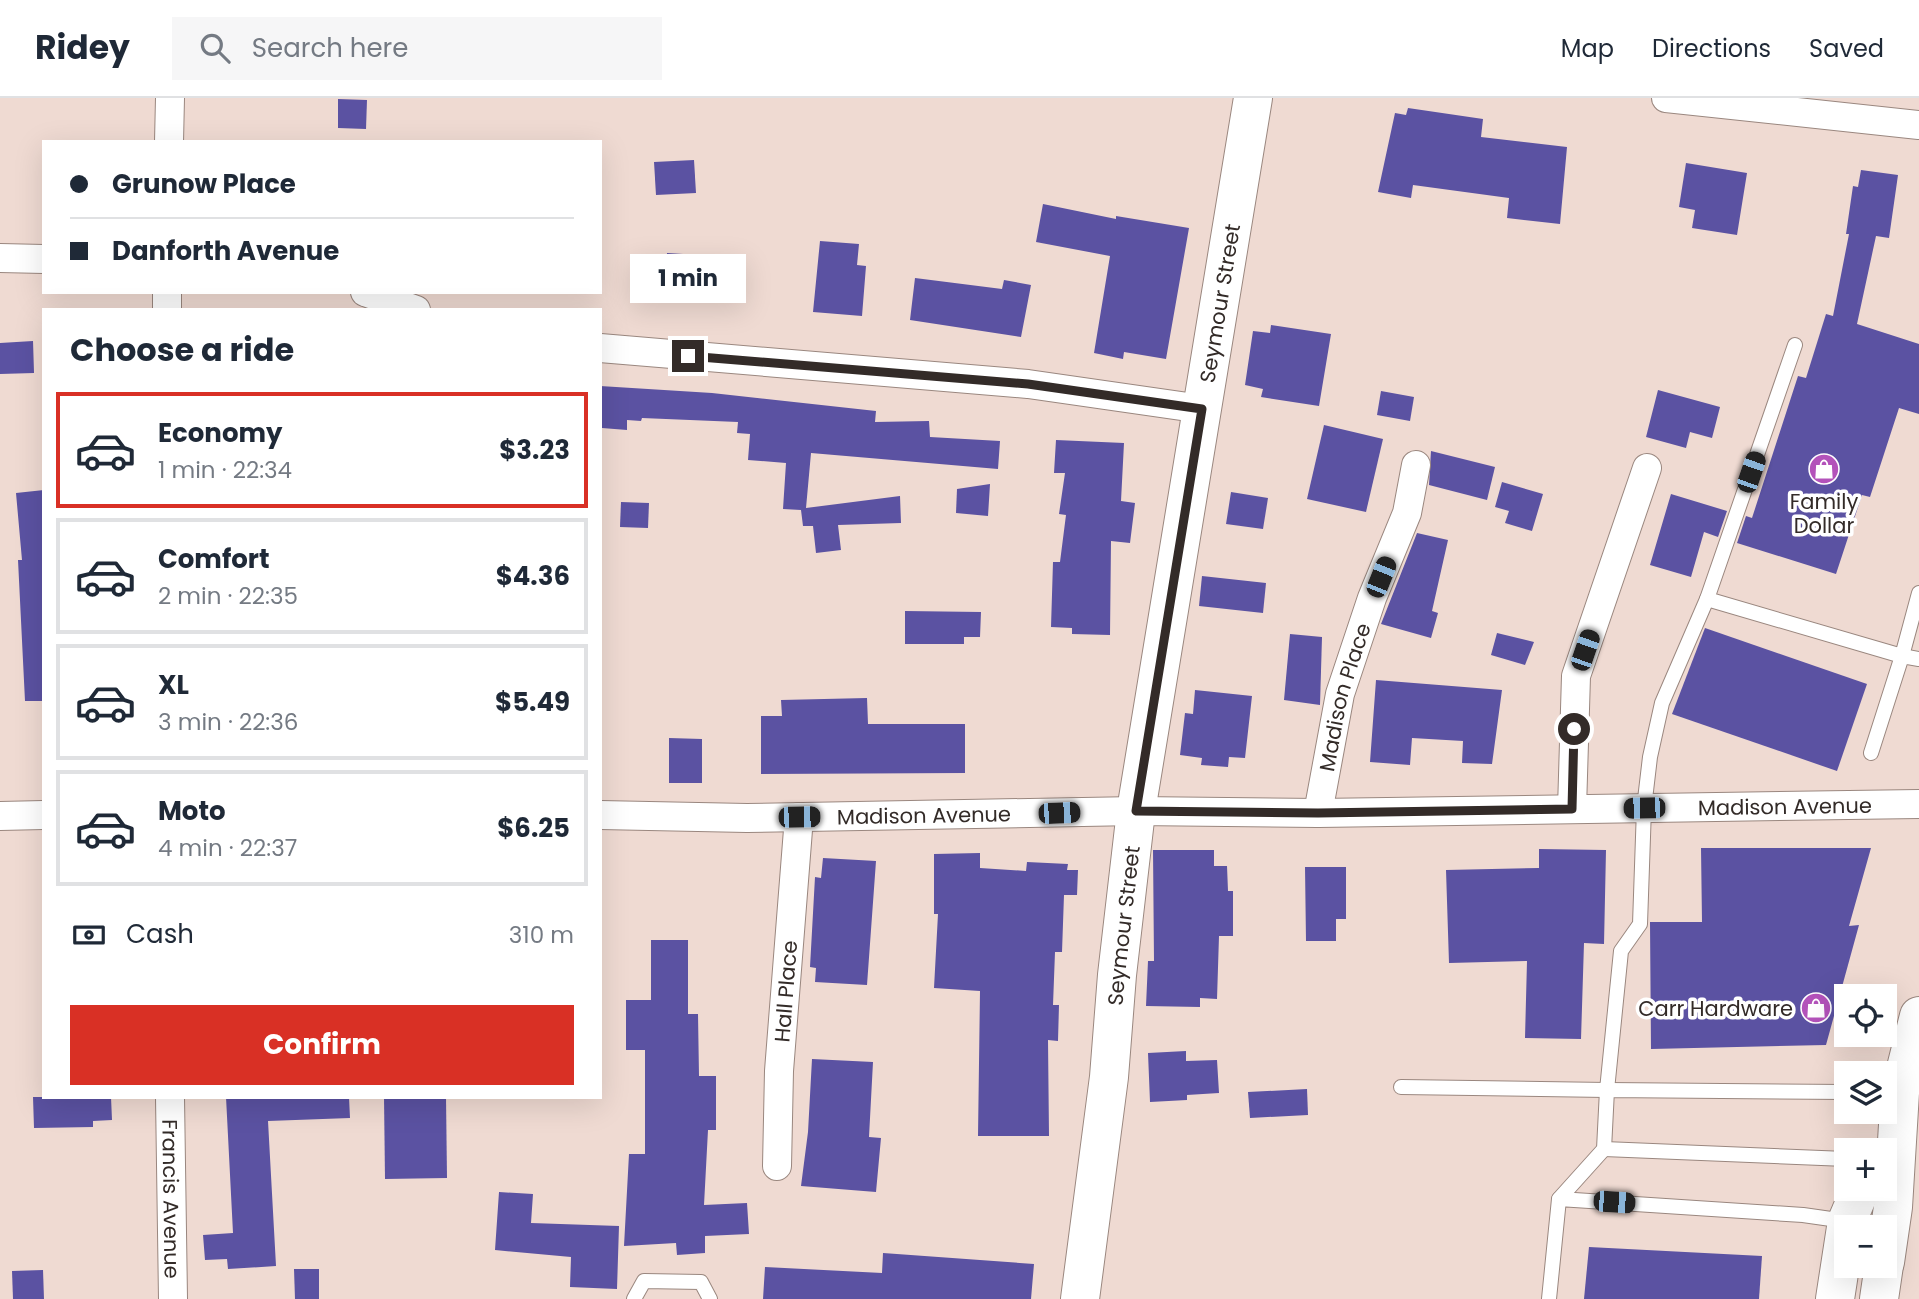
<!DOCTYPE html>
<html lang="en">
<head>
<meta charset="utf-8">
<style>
	:root { --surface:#fff; --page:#f6f6f7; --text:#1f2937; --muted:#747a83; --line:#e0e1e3; --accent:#d93025 }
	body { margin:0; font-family:Poppins,sans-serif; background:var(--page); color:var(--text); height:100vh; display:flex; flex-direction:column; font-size:26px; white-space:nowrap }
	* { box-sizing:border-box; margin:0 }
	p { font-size:23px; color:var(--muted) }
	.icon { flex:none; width:38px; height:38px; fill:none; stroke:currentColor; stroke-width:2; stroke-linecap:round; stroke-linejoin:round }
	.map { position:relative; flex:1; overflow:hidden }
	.details { position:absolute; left:42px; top:210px; width:560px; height:791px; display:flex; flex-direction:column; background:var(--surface); border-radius:0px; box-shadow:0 7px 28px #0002 }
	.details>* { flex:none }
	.top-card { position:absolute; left:42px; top:42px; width:560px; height:154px; border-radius:0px; box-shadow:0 7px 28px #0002; display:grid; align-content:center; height:154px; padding:0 28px; background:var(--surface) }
	.controls { position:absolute; left:1834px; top:886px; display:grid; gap:14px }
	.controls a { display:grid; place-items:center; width:63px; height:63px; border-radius:0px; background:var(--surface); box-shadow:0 7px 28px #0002; font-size:35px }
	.end { position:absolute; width:32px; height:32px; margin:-16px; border:9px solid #332b28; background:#fff; box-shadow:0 0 0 4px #fff }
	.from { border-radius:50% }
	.bubble { position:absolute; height:49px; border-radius:0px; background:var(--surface); box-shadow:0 7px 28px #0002; font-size:23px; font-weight:700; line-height:49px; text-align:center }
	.car { position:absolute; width:21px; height:42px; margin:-21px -10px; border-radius:9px; box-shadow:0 0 5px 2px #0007; background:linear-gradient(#222 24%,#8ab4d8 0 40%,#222 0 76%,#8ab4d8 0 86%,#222 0) }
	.top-card b { display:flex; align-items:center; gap:24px; height:66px; font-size:26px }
	.top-card b+b { border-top:2px solid var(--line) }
	.top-card i { width:18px; height:18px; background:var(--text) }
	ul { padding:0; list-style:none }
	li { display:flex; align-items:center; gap:21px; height:116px; margin:0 14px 10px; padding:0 14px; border:4px solid var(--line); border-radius:0px }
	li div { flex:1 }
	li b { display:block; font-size:26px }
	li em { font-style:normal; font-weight:700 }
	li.selected { border-color:var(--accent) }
	li>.icon { width:63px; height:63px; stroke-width:1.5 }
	h2 { padding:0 28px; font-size:32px; line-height:84px }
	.pay { display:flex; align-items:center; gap:18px; height:77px; padding:0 28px; font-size:26px }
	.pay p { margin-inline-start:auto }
	.button { display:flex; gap:14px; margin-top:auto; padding:14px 28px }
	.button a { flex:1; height:80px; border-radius:0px; background:var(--accent); color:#fff; font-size:28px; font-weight:700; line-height:80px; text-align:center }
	header { display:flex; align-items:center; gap:42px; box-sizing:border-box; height:98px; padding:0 35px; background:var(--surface); border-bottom:2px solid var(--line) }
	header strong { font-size:33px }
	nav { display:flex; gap:38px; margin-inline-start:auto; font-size:24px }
	.search { width:490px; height:63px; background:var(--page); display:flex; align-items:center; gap:18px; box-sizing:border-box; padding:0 24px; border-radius:0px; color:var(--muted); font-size:26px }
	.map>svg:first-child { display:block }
</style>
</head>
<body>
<header>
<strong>Ridey</strong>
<div class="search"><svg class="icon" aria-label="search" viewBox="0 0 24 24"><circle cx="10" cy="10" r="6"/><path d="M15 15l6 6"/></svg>Search here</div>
<nav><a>Map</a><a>Directions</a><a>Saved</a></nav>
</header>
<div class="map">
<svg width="1919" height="1201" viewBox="0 0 1919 1201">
	<rect width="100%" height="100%" fill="#efdad2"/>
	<g fill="#5b52a2">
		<polygon points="338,1 367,2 366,31 338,30"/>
		<polygon points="1408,10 1483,21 1481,39 1567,49 1560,126 1507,120 1509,100 1413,87 1411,100 1378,94 1395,15 1406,17"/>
		<polygon points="694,62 696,95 656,97 654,64"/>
		<polygon points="1686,65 1747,75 1737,137 1692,130 1695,112 1679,109"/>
		<polygon points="1861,72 1898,77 1889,140 1876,138 1857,226 1919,246 1919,316 1899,310 1870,399 1862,397 1836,476 1737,445 1746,418 1752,420 1798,278 1806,280 1826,216 1833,218 1849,136 1846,136 1853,88 1858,89"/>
		<polygon points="1043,106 1116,121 1116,118 1189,130 1166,261 1124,254 1123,261 1094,255 1110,158 1036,144"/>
		<polygon points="820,143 859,146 857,167 866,168 862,218 813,214"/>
		<polygon points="667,155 699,157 696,205 664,204"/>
		<polygon points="915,180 1002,191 1004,182 1031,187 1021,239 910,222"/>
		<polygon points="1271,227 1331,236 1319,308 1261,299 1263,291 1245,287 1253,233 1270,235"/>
		<polygon points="33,243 34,275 0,276 0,245"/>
		<polygon points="600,288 712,295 876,313 875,324 929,323 930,339 1000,343 998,371 811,355 806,410 900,398 901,425 838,427 841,452 816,455 813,428 803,428 801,412 783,411 786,365 748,362 750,336 737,335 738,324 642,320 641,323 627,322 627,332 602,330"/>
		<polygon points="1658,292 1720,309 1712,340 1690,334 1686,350 1646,339"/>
		<polygon points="1381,293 1414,299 1410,323 1377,317"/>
		<polygon points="1324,327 1383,341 1366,414 1307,401"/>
		<polygon points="1056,342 1124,345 1121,403 1135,405 1130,445 1111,443 1110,537 1072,536 1072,530 1051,529 1053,464 1060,464 1066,417 1059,416 1065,375 1054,375"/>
		<polygon points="1431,353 1495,369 1487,402 1429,387"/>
		<polygon points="1502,384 1543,396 1532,433 1505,425 1509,413 1495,409"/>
		<polygon points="990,386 988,418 956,415 957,391"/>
		<polygon points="44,392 44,603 25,603 18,462 22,462 16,395"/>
		<polygon points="1231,394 1268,400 1263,431 1226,426"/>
		<polygon points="1671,396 1727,413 1718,439 1704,434 1691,479 1650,467"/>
		<polygon points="621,404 649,405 648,430 620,429"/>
		<polygon points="1417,435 1448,442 1432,513 1438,515 1431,540 1381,526"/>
		<polygon points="1202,478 1266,485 1263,515 1199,508"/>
		<polygon points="905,513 981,514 980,539 964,539 964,546 905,546"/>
		<polygon points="1705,530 1867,586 1837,673 1672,616"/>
		<polygon points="1497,535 1534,544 1525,567 1491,557"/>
		<polygon points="1290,536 1322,539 1320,607 1284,602"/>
		<polygon points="1376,582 1502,592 1492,666 1462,665 1463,643 1412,640 1410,667 1370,664"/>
		<polygon points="1195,592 1252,598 1245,660 1229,659 1228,669 1201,667 1202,660 1180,657 1185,615 1193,616"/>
		<polygon points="867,600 868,626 965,626 965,675 761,676 761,618 782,618 781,602"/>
		<polygon points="669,640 702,641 702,685 669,685"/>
		<polygon points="1701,750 1871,750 1849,828 1859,827 1826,947 1651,951 1650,824 1702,824"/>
		<polygon points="1539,751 1606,752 1604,846 1584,845 1581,941 1525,940 1527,863 1449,865 1446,772 1539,770"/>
		<polygon points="1153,752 1214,752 1214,768 1227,768 1228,793 1233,793 1233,838 1219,838 1217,901 1200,900 1200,909 1146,908 1148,863 1154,863"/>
		<polygon points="980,755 980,770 1026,773 1027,764 1068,766 1067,772 1078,772 1077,797 1064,797 1062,854 1055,854 1053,907 1059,907 1058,943 1048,942 1049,1038 978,1038 980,893 934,890 938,816 934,816 934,756"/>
		<polygon points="823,760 876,763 867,887 815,884 816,870 810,869 815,779 821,780"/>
		<polygon points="1305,769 1346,769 1346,821 1336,821 1336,843 1306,843"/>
		<polygon points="651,842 688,842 688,916 698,916 699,978 716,978 716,1032 708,1032 704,1107 747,1105 749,1136 705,1138 705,1155 677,1157 676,1145 624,1148 629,1056 645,1056 645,952 626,952 626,902 651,902"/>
		<polygon points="1186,953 1186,963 1217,962 1219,995 1187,997 1187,1002 1150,1004 1148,955"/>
		<polygon points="812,961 873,964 869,1039 881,1040 876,1094 801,1088 808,1034"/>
		<polygon points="1307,991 1308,1017 1250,1020 1248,994"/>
		<polygon points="33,999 111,999 112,1022 93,1023 93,1029 34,1030"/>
		<polygon points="226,999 349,999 350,1020 268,1023 276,1168 228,1171 227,1161 205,1162 203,1137 233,1135"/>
		<polygon points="384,999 446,999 447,1080 385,1081"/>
		<polygon points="499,1094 533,1096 531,1125 619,1128 617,1191 570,1189 571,1159 495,1152"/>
		<polygon points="1589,1149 1762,1158 1759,1201 1584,1201"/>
		<polygon points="883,1155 1034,1166 1031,1201 763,1201 765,1169 882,1175"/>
		<polygon points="294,1171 319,1171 319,1201 295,1201"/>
		<polygon points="43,1172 44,1201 13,1201 12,1173"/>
	</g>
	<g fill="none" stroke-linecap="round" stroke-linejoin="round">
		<g stroke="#9a877f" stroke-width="16">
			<g id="lane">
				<polyline points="1707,501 1902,558 1919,495"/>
				<polyline points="1871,655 1902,558 1919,561"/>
				<polyline points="1401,989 1607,992 1621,853 1640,826 1644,710 1650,659 1662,605 1707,501 1795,247"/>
				<polyline points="1604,1051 1846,1061"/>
				<polyline points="1559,1101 1604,1051 1607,992 1846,994"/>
				<polyline points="634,1201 644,1183 701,1184 710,1201"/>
				<polyline points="1549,1201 1559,1101 1803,1117 1845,1123"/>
			</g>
		</g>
		<g stroke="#9a877f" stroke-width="30">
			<g id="street">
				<polyline points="1666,0 1919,27"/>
				<polyline points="169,44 170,0"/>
				<polyline points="0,160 44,161"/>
				<polyline points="365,194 416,212"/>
				<polyline points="167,212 167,194"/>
				<polyline points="600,250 1028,286 1202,311"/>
				<polyline points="1572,711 1576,578 1647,370"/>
				<path id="s1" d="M1318,715L1340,596L1372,500L1407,415L1416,367"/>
				<path id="s2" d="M600,717L747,720L1136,713L1318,715L1919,706"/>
				<polyline points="0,718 44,717"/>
				<path id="s3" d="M170,999L173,1201"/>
				<path id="s4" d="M777,1068L779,973L799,719"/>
			</g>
		</g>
		<g stroke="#9a877f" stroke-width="40">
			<g id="secondary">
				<path id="s5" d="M1080,1201L1109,979L1117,877L1136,713L1253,0"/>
			</g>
		</g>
		<g stroke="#9a877f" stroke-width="40">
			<g id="primary">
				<polyline points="1885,1164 1893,1109 1900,994 1919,918"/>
				<polyline points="1835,1201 1847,1123 1861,1090"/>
				<polyline points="1879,1201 1884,1167"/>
			</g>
		</g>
		<use href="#lane" stroke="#fff" stroke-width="14"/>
		<use href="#street" stroke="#fff" stroke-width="28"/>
		<use href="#secondary" stroke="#fff" stroke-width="38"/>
		<use href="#primary" stroke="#fff" stroke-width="38"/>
	</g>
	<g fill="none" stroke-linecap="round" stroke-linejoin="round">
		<polyline stroke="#332b28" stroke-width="9" points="688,258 1028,286 1202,311 1136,713 1318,715 1572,711 1574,631"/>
	</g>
	<defs>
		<g id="shop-disc" transform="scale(1.575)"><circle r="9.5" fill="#b352ba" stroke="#fff"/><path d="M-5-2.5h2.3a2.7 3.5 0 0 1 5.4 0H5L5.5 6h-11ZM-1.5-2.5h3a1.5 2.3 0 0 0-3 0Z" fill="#fff"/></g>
	</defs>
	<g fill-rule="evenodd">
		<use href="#shop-disc" x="1824" y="371"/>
		<use href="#shop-disc" x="1816" y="910"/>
	</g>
	<g text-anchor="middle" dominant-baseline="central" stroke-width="7" stroke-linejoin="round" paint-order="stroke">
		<g font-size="21" fill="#332b28" stroke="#fff">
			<text stroke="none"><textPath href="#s5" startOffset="1006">Seymour Street</textPath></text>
			<text stroke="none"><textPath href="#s1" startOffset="119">Madison Place</textPath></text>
			<text stroke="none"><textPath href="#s2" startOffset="1185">Madison Avenue</textPath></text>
			<text stroke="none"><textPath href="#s2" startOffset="324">Madison Avenue</textPath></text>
			<text stroke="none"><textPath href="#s5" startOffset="376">Seymour Street</textPath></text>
			<text stroke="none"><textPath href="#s4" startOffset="175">Hall Place</textPath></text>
			<text stroke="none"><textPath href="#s3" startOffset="102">Francis Avenue</textPath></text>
		</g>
		<g font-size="21" fill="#332b28" stroke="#fff">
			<text x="1824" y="403">Family<tspan x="1824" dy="24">Dollar</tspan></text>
			<text x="1793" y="910" text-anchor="end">Carr Hardware</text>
		</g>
	</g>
</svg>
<div class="controls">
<a><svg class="icon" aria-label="locate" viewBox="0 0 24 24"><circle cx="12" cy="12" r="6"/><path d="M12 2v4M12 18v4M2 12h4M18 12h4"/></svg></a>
<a><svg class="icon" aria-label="layers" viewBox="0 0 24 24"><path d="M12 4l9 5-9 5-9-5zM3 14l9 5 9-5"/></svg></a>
<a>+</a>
<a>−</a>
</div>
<i class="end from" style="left:1574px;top:631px"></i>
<i class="end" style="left:688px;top:258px"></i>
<div class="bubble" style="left:630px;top:156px;width:116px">1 min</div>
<i class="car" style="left:1751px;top:374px;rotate:19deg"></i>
<i class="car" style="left:1381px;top:479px;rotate:22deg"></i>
<i class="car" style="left:1585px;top:552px;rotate:19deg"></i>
<i class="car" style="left:1644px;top:710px;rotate:269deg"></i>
<i class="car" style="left:1059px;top:715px;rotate:88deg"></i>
<i class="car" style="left:799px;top:719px;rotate:89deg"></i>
<i class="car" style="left:1614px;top:1104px;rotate:94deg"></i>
<div class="top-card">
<b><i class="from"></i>Grunow Place</b>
<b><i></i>Danforth Avenue</b>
</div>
<section class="details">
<h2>Choose a ride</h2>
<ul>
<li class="selected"><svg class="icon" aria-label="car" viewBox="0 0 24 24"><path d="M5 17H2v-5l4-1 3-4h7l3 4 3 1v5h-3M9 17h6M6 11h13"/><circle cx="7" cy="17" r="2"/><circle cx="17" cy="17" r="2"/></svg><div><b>Economy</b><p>1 min · 22:34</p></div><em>$3.23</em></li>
<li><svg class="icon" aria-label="car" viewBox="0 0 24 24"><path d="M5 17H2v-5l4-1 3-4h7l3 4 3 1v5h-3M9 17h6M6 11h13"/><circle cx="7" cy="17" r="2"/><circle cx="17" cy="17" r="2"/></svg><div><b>Comfort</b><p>2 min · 22:35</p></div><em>$4.36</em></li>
<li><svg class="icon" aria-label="car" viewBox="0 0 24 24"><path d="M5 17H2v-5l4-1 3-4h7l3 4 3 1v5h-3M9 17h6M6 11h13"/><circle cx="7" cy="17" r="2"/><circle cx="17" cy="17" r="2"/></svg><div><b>XL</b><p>3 min · 22:36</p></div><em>$5.49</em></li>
<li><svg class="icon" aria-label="car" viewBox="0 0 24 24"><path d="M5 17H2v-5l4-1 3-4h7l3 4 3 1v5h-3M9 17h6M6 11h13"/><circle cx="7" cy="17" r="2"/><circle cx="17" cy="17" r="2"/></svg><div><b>Moto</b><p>4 min · 22:37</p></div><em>$6.25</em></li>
</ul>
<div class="pay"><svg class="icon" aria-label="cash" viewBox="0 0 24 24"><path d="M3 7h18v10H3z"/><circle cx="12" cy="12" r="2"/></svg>Cash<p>310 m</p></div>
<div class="button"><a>Confirm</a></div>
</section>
</div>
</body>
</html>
